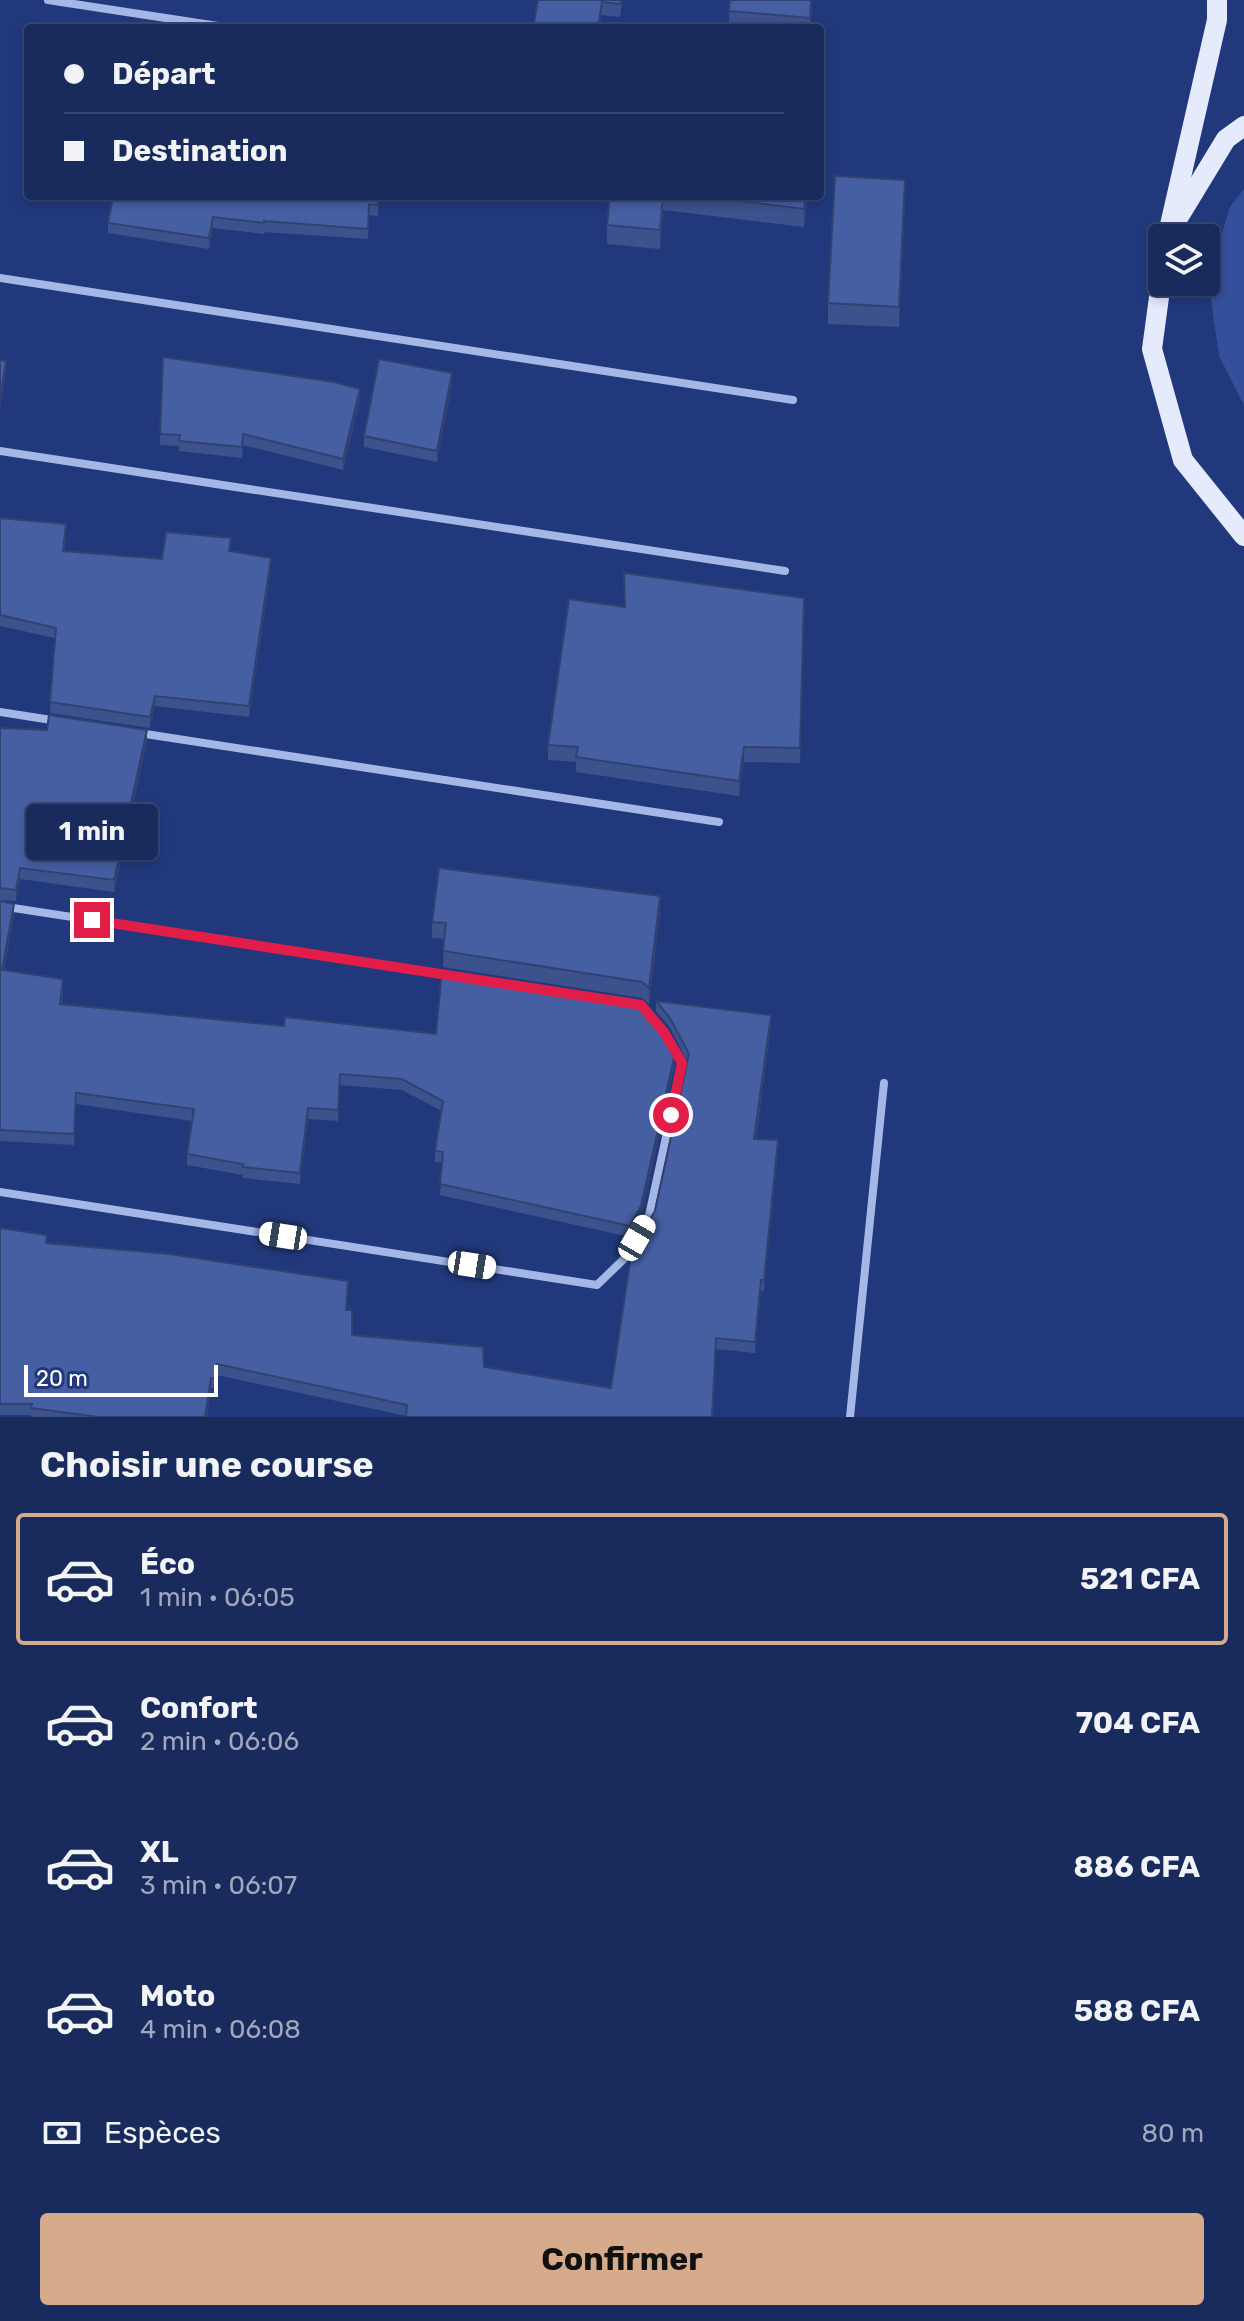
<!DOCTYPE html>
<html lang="fr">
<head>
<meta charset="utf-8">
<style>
	:root { --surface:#192b5d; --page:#223363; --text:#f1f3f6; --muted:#9fa7bc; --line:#374772; --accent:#d6ab8b }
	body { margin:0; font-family:Rubik,sans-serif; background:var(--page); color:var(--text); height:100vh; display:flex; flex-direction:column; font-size:30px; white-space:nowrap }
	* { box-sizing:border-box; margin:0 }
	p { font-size:26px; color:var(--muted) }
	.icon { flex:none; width:44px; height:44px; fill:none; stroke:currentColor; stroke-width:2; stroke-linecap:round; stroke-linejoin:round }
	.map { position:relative; height:1417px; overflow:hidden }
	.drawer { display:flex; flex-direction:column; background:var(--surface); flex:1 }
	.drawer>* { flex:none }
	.guide { position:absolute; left:24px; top:24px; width:800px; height:176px; border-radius:8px; box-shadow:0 4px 12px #0003,0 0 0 2px var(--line); display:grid; align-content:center; height:176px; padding:0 40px; background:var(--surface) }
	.tools { position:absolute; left:1148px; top:224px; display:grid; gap:16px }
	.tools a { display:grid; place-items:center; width:72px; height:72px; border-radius:8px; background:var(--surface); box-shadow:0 4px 12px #0003,0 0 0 2px var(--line); font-size:40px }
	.scale { position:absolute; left:24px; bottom:20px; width:194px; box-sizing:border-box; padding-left:8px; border:4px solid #fff; border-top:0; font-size:22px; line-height:28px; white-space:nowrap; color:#fff; -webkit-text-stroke:6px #21397c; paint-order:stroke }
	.end { position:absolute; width:36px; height:36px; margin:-18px; border:10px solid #e11d48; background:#fff; box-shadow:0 0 0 4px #fff }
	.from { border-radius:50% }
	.bubble { position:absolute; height:56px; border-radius:8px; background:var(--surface); box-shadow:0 4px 12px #0003,0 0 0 2px var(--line); font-size:26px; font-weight:700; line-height:56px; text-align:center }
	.car { position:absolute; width:24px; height:48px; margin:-24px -12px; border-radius:10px; box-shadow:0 0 6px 2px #0007; background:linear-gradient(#fff 24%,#345 0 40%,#fff 0 76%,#345 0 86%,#fff 0) }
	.guide b { display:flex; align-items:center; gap:28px; height:76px; font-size:30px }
	.guide b+b { border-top:2px solid var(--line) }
	.guide i { width:20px; height:20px; background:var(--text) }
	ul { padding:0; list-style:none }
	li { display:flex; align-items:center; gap:24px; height:132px; margin:0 16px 12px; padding:0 24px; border:4px solid transparent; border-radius:8px }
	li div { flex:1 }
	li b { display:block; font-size:30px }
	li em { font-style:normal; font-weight:700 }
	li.current { border-color:var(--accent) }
	li>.icon { width:72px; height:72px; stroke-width:1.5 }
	h2 { padding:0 40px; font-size:36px; line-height:96px }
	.pay { display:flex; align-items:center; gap:20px; height:88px; padding:0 40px; font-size:30px }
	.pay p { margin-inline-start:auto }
	.action { display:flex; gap:16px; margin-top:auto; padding:16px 40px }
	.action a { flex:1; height:92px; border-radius:8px; background:var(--accent); color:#111; font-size:32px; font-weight:700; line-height:92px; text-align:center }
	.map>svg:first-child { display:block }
</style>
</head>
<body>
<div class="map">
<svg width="1244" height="1417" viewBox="0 0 1244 1417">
	<rect width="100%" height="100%" fill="#21397c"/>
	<polygon fill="#34509a" points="1244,189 1244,405 1219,356 1208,279 1230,207"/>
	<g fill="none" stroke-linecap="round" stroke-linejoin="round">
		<g stroke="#a4b7e6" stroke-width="8">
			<polyline points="48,0 231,28"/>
			<polyline points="0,278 793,400"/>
			<polyline points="0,451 785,571"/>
			<polyline points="0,712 58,721"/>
			<polyline points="139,733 719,822"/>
			<polyline points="0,906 450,975"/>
			<polyline points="0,1192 597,1285 626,1257 648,1220 682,1063 664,1032 652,1017"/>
			<polyline points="850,1417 884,1083"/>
		</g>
		<g stroke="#e5eafd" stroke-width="20">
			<polyline points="1178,218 1226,139 1244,126"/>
			<polyline points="1167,238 1217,20 1217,0"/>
			<polyline points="1162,275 1152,349 1183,460 1244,536"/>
		</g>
	</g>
	<g fill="#3c528c">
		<polygon points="538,0 622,0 620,17 602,15"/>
		<polygon points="812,0 810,28 779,28 729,24 729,11"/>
		<polygon points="113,196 379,196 378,216 369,215 368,239 264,232 264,234 213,228 209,249 108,233 108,223"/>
		<polygon points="610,196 808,196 804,227 663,210 660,249 607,244 607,225"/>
		<polygon points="905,200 899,327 828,324 828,303"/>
		<polygon points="452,384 437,462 364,447 364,436"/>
		<polygon points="360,400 343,470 243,445 242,458 179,451 179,446 160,445 160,434"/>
		<polygon points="0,518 66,535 64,552 162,559 230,551 271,569 249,717 155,706 150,728 50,713 55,638 0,626"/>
		<polygon points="624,573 804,598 800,763 744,762 739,796 576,772 576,762 548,760 548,745 625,607"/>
		<polygon points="0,728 147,742 114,892 20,879 16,901 0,900"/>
		<polygon points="0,901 14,915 4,971 63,991 62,1004 675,1064 641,1217 630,1237 440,1195 442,1163 435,1162 435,1151 442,1111 402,1090 340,1085 338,1121 308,1119 300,1184 243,1178 243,1175 187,1165 187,1154 192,1121 76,1104 74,1145 0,1141"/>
		<polygon points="660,912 649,1004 642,998 443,967 444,939 432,938 432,922"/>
		<polygon points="656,1001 771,1026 756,1139 778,1151 764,1291 761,1291 755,1353 716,1349 713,1417 406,1416 217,1375 215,1389 211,1388 207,1417 31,1417 31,1415 0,1415 0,1228 47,1244 347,1310 352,1335 484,1367 611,1388 655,1211 687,1061 670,1028 656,1011"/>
	</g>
	<g fill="#314272">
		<polygon points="602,2 602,15 600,28 598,28"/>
		<polygon points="905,180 905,200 899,327 899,307"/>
		<polygon points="663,196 663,210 660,249 660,230"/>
		<polygon points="806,196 808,196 804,227 804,209"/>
		<polygon points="213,217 213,228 209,249 209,238"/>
		<polygon points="6,361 6,372 0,411 0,400"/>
		<polygon points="452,373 452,384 437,462 437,451"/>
		<polygon points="360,389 360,400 343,470 343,459"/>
		<polygon points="271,558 271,569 249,717 249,706"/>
		<polygon points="155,696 155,706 150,728 150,717"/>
		<polygon points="147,730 147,742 114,892 114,880"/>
		<polygon points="744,747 744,762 739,796 739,781"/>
		<polygon points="20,868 20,879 16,901 16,890"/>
		<polygon points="660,896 660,912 649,1004 649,988"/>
		<polygon points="14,904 14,915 2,982 2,970"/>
		<polygon points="771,1015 771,1026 754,1149 754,1139"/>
		<polygon points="675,1053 675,1064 641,1217 630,1237 630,1226"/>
		<polygon points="308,1108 308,1119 300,1184 300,1173"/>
		<polygon points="778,1140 778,1151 764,1291 764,1280"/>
		<polygon points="761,1280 761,1291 755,1353 755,1342"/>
		<polygon points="211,1378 211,1388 207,1417 205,1417"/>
	</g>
	<g fill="#465fa3" stroke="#314272" stroke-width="2">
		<polygon points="538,0 621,0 620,4 602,2 598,28 533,28"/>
		<polygon points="730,0 811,0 810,18 729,11"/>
		<polygon points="835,176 905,180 899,307 828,303"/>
		<polygon points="113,196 378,196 378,205 369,204 368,229 264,221 264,223 213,217 209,238 108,223"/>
		<polygon points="610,196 663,196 660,230 607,225"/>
		<polygon points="701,196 806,196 804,209"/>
		<polygon points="163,357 334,382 360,389 343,459 243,434 242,447 179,441 180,435 160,434"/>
		<polygon points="379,359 452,373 437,451 364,436"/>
		<polygon points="0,360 6,361 0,400"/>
		<polygon points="0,518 66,524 63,551 162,559 166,532 231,538 229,551 271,558 249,706 155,696 150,717 50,702 56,628 0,615"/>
		<polygon points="624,573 804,598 800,748 744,747 739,781 576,757 578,747 548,745 569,599 625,607"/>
		<polygon points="49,715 147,730 114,880 20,868 16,890 0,888 0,728 47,730"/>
		<polygon points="439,868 660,896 649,988 642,982 443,951 446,923 432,922"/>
		<polygon points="0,901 14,904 2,970 63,979 60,1004 284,1026 285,1017 436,1034 442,970 637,1000 658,1025 675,1053 641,1206 630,1226 440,1184 443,1152 435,1151 443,1101 402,1079 340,1074 338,1110 308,1108 300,1173 243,1167 243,1164 187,1154 194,1109 76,1093 74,1134 0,1130"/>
		<polygon points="656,1001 771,1015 754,1139 778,1140 764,1280 761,1280 755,1342 716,1338 712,1417 406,1417 407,1405 217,1364 215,1378 211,1378 205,1417 99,1417 31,1408 32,1404 0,1404 0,1228 47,1235 46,1243 169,1254 348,1281 346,1310 352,1310 352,1335 483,1347 484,1367 611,1388 632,1249 655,1211 689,1054 670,1018"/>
	</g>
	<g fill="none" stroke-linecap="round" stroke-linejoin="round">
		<polyline stroke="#e11d48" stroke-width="10" points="92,920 641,1005 664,1032 682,1063 671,1115"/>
	</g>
</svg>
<div class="tools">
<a><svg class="icon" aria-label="layers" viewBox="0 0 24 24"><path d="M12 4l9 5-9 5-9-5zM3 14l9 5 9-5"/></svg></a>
</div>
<div class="scale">20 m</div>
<i class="end from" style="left:671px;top:1115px"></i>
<i class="end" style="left:92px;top:920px"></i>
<div class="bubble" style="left:26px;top:804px;width:132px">1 min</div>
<i class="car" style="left:283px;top:1236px;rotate:279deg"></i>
<i class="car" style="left:637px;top:1238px;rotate:30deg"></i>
<i class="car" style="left:472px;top:1265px;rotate:99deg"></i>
<div class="guide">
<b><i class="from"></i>Départ</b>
<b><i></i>Destination</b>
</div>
</div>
<section class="drawer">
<h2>Choisir une course</h2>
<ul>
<li class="current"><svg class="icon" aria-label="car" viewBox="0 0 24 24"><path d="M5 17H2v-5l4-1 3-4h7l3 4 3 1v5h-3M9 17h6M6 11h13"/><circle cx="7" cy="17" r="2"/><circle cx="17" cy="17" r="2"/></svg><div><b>Éco</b><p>1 min · 06:05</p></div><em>521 CFA</em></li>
<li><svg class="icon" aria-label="car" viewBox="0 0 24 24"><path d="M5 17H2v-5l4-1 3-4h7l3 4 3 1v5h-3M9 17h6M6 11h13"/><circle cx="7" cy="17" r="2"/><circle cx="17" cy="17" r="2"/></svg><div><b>Confort</b><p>2 min · 06:06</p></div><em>704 CFA</em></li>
<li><svg class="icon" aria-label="car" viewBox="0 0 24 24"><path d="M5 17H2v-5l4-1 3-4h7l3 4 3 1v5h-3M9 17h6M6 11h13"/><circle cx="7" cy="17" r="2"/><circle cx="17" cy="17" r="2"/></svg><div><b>XL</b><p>3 min · 06:07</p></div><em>886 CFA</em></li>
<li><svg class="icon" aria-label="car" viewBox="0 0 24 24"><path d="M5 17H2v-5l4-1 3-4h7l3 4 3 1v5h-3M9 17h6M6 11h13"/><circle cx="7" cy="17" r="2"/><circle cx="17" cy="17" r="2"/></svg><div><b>Moto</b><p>4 min · 06:08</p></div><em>588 CFA</em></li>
</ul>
<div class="pay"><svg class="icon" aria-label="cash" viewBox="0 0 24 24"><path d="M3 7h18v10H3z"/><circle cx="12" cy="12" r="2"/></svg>Espèces<p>80 m</p></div>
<div class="action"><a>Confirmer</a></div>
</section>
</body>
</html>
